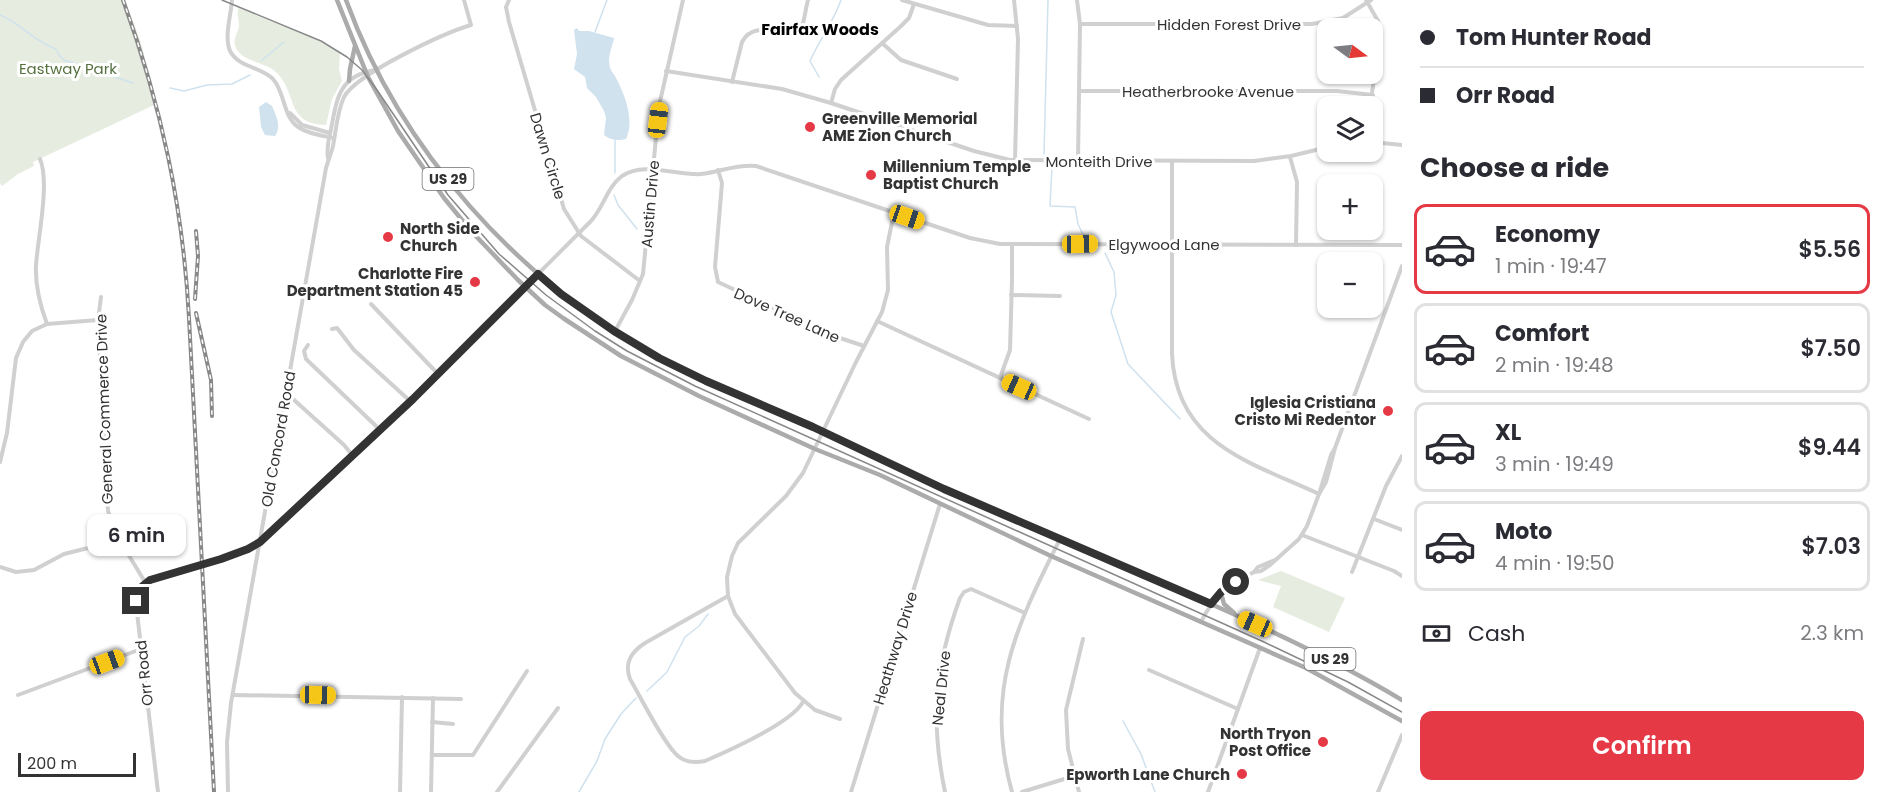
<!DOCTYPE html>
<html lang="en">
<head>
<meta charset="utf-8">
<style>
	:root { --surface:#fff; --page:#f2f2f3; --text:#2b2b33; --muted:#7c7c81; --line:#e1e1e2; --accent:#e63946 }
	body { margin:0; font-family:Poppins,sans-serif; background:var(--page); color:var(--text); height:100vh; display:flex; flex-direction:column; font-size:22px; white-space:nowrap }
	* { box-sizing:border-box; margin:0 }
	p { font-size:20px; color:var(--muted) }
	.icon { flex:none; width:33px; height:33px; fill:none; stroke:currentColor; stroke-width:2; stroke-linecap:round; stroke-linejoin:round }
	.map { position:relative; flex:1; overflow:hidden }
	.panel { display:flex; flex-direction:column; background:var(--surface); width:480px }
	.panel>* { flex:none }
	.top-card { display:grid; align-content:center; height:132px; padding:0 18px; background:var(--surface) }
	.needle { width:39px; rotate:105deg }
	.controls { position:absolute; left:1317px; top:18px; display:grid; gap:12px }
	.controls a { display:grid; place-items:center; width:66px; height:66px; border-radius:12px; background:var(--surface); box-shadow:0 2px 4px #0004; font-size:30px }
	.scale { position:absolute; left:18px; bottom:15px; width:118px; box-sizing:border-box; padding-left:6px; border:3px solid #333; border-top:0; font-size:16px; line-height:21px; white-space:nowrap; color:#333; -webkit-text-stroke:4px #fff; paint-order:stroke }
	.end { position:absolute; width:27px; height:27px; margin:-14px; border:8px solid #333; background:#fff; box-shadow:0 0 0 3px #fff }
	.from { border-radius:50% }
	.bubble { position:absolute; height:42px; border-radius:12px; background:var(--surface); box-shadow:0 2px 4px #0004; font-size:20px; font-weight:600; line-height:42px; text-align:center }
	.car { position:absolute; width:18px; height:36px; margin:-18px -9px; border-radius:8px; box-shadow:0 0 4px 2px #0007; background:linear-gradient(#f5c518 24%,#345 0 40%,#f5c518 0 76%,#345 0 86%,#f5c518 0) }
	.top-card b { display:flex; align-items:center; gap:21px; height:57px; font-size:22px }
	.top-card b+b { border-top:2px solid var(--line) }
	.top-card i { width:15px; height:15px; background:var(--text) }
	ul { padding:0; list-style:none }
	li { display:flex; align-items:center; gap:18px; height:90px; margin:0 12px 9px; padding:0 6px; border:3px solid var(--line); border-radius:12px }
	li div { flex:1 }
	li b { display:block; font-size:22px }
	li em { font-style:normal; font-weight:600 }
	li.selected { border-color:var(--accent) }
	li>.icon { width:54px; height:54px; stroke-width:1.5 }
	h2 { padding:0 18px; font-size:27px; line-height:72px }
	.pay { display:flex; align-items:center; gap:15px; height:66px; padding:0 18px; font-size:22px }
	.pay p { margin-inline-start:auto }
	.primary-button { display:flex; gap:12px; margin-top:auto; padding:12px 18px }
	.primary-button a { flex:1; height:69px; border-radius:12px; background:var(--accent); color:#fff; font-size:24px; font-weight:600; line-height:69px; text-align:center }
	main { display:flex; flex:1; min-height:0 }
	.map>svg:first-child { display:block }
</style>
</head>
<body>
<main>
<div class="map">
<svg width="1402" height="792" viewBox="0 0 1402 792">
	<rect width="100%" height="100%" fill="#fff"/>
	<g fill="#e6ecdf">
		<polygon points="0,0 125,0 140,40 156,98 153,100 154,105 33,162 34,166 18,174 2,186 0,183"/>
		<path d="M238,8L315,39L340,53L339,69L342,81L332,99L326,125C285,124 298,93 276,72C265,62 243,62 236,48C232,39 238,33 239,26C239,21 237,14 238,8Z"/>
		<polygon points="1281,571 1345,598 1329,632 1273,607 1281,586 1258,580"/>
	</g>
	<g fill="#cfe2ee">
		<path d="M577,28L579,31H589L614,38C612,49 606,58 611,70C612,73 615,75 616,78C625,95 635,121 626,139C618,141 610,140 604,135L606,118L604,111L596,97L587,88L585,77L574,69L577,54L574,30Z"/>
		<path d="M266,102L272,106C276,115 282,127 275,136L265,135L261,127L259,107Z"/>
	</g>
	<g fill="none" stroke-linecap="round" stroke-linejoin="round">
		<g stroke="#cfe2ee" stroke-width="1.5">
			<path d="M0,15C21,23 34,42 56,49L59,55L64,60L133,83"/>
			<polyline points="595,32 607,0"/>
			<polyline points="261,61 284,42"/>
			<path d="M819,77L810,61C819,40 833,23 841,0"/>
			<polyline points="170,88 184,91 207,85 232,84 250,75"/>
			<polyline points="1044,154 1048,0"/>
			<polyline points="1052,166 1050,206 1075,207 1078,224 1085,239"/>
			<polyline points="615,173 615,140"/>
			<polyline points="614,195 618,205 637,229"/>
			<polyline points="1105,253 1114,272 1116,295 1111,312 1128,364 1180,419"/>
			<polyline points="647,691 667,672 685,637 699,626 708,614"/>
			<polyline points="1123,721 1141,754 1155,792"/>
			<polyline points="579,792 597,761 605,739 621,714 636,698"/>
		</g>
		<g stroke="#d0d0d0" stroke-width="4">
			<path d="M232,0C231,15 224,37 230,51C239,68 260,66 273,79C285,92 283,117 298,127C308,134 323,136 334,138"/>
			<polyline points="509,0 506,7 509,22 564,209 581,236 640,281"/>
			<polyline points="902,0 988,25 1017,26"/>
			<polyline points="1014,0 1018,39 1015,160"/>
			<polyline points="1077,0 1080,24 1078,161"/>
			<polyline points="1366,0 1378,21 1381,33 1370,106"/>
			<polyline points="1080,24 1312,24 1343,18 1371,0"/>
			<polyline points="882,43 901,60 957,79"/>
			<polyline points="666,71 782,89 831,103 974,151 1010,160 1254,161 1291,156 1328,147"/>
			<path d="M732,82L742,42C758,13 791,50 803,23C805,16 806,7 808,0"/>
			<polyline points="1079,91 1337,91 1373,95"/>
			<polyline points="831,103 835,89 841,80 900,27 909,18 914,4"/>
			<polyline points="290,113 302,125 330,133"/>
			<polyline points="1372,142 1402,145"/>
			<polyline points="1290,157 1297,182 1296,245"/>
			<path d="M328,158C326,149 329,138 331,129C337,98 339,76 375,70"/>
			<path d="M40,159C50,182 38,237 36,265C35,285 40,305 47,324"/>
			<path d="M1172,161V354C1176,444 1250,462 1319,494L1307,526L1299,539L1270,565L1261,571L1254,572L1258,567L1275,560"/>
			<polyline points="718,170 722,183 715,267 718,282 831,335 864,346"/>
			<polyline points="1012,244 1012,278"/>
			<polyline points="1011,295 1060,296"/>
			<polyline points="101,297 98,320 108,511 117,536 145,582"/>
			<polyline points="371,304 438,374"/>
			<polyline points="877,321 1089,419"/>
			<polyline points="332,329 337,328 354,350 410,401"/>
			<polyline points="615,331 632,300 643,274 659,106 683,0"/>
			<polyline points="308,345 304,351 306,359 376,426 379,431"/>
			<polyline points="1000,378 1010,350 1012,280"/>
			<polyline points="293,399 344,445 353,456"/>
			<polyline points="1335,448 1331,455 1319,494 1326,482 1335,448 1402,266"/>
			<polyline points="0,462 7,433 16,358 23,342 32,331 47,324 98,320"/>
			<polyline points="1374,519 1402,530"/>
			<polyline points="1302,535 1394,571 1402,576"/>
			<polyline points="0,567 16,572 34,570 64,554 96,546 117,536"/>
			<polyline points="1352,572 1386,486 1402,456"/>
			<path d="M728,596L645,643C631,652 624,663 630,679C640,696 665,746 678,756C686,763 695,763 705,761C728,751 791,723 803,702"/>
			<path d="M1201,622C1213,597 1230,584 1254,572"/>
			<polyline points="1149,670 1238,709"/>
			<polyline points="18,695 141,649"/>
			<polyline points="233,695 461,699"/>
			<polyline points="840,719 815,710 795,693 735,614 728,596 727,577 732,556 738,543 786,496 803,473 856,362 882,312 888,290 887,247 894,212"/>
			<polyline points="432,722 453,724"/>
			<polyline points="432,755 473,755 527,671"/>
			<path d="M158,792L136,604C136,593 140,585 150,580C187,569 227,562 260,542L438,374L590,222C603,209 607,187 622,176C644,161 677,176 701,174C720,172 736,164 756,166L970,238L1000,244L1402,245"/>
			<path d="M228,792L227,742L231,703L326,168C328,161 331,154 333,146C336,131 337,112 344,97C356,74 444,33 471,25L464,0"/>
			<polyline points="400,792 402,697"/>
			<polyline points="431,792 433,698"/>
			<polyline points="497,792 558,708"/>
			<polyline points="851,792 940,504"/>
			<path d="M945,792C930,720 935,666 960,598L964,592L971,589L1025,613"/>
			<path d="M1012,792C984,691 1016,627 1060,539"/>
			<polyline points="1022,792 1074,776"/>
			<polyline points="1079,792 1068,749 1066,710 1083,639"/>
			<polyline points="1208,792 1260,648"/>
			<polyline points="1378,792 1402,735"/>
		</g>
		<g stroke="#ababab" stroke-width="4.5">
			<polyline points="337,0 368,77 398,131 444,198 471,231 518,280 545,305 563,318 621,356 699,396 815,449 880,475 1051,556 1306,668 1402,721"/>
			<path d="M346,0C401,151 518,281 659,357C713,386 770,407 826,433C866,451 905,471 944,489C998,514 1053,535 1107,559C1207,602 1308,644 1402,700"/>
			<polyline points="349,81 350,69 355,46"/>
			<polyline points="1221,593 1224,604 1234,613"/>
		</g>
		<polyline stroke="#888" stroke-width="1.5" points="222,0 321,41 347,57 362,70 377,90 448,195 499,254 546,295 595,331 627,351 695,386 1264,642 1348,682 1402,712"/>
		<g stroke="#888" stroke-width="4">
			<g id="rail">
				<path d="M123,0C161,105 183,206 189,318L214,792"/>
				<polyline points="195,299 198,256 196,231"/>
				<polyline points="196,313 211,380 212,416"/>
			</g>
		</g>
		<use href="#rail" stroke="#fff" stroke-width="1.5" stroke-dasharray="4.5" stroke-linecap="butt"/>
	</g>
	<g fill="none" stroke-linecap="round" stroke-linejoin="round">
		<polyline stroke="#333" stroke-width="8" points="136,601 139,589 150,580 221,559 248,549 260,542 413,399 538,274 561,294 614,331 659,358 706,381 813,427 944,489 1211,604 1221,592 1236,582"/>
	</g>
	<g fill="#e63946" stroke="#fff" stroke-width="2">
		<circle cx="810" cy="127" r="6"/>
		<circle cx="871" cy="175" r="6"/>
		<circle cx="388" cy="237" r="6"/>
		<circle cx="475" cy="282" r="6"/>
		<circle cx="1388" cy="411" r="6"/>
		<circle cx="1323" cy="742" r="6"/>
		<circle cx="1242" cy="774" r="6"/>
	</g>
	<g text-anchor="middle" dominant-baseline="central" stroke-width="6" stroke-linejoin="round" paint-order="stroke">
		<g fill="#fff" stroke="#707070" stroke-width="1.5">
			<rect x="422.5" y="168" width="51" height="22" rx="4.5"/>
			<rect x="1304.5" y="648" width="51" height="22" rx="4.5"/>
		</g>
		<g font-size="14" font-weight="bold" fill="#333">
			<text x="448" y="179">US 29</text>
			<text x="1330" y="659">US 29</text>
		</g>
		<g font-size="15" fill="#333" stroke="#fff">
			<text x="1229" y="24">Hidden Forest Drive</text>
			<text x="1208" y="91">Heatherbrooke Avenue</text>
			<text transform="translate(548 156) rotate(73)">Dawn Circle</text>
			<text x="1099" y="161">Monteith Drive</text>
			<text transform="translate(650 204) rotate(-85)">Austin Drive</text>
			<text x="1164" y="244">Elgywood Lane</text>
			<text transform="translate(787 315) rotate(24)">Dove Tree Lane</text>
			<text transform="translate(104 409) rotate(-92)">General Commerce Drive</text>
			<text transform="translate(278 439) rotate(-80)">Old Concord Road</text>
			<text transform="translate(895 648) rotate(-73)">Heathway Drive</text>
			<text transform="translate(144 673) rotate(-96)">Orr Road</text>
			<text transform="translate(941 688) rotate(-84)">Neal Drive</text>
		</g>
		<g font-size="15" fill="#56703f" stroke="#fff">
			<text x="68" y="68">Eastway Park</text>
		</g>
		<g font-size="15" font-weight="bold" fill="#333" stroke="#fff" text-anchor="end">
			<text x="822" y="118" text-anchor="start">Greenville Memorial<tspan x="822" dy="17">AME Zion Church</tspan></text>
			<text x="883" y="166" text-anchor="start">Millennium Temple<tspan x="883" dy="17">Baptist Church</tspan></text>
			<text x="400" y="228" text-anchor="start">North Side<tspan x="400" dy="17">Church</tspan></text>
			<text x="463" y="273">Charlotte Fire<tspan x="463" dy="17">Department Station 45</tspan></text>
			<text x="1376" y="402">Iglesia Cristiana<tspan x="1376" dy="17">Cristo Mi Redentor</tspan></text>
			<text x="1311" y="733">North Tryon<tspan x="1311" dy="17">Post Office</tspan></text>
			<text x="1230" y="774">Epworth Lane Church</text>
		</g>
		<g font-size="16" font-weight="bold" fill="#000" stroke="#fff">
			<text x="820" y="29">Fairfax Woods</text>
		</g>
	</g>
</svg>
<div class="controls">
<a><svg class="needle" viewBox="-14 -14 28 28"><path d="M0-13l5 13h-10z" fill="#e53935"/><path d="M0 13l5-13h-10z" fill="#7c7c81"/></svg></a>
<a><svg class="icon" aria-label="layers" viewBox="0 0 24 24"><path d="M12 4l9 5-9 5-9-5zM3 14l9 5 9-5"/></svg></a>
<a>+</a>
<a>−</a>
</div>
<div class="scale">200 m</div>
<i class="end from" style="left:1236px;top:582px"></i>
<i class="end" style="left:136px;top:601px"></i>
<div class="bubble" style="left:87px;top:514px;width:99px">6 min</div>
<i class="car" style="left:658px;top:120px;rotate:7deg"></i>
<i class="car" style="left:907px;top:217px;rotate:109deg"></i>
<i class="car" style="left:1080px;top:244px;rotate:89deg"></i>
<i class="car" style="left:1019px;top:387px;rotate:294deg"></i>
<i class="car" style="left:1255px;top:624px;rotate:294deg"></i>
<i class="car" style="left:107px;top:662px;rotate:70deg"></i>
<i class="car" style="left:318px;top:695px;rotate:91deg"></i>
</div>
<section class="panel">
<div class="top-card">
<b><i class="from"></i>Tom Hunter Road</b>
<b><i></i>Orr Road</b>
</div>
<h2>Choose a ride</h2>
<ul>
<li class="selected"><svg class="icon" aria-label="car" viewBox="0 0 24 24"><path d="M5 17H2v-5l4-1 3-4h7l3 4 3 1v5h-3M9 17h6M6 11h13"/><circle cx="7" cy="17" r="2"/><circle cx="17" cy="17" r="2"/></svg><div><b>Economy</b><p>1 min · 19:47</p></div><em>$5.56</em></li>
<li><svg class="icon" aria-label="car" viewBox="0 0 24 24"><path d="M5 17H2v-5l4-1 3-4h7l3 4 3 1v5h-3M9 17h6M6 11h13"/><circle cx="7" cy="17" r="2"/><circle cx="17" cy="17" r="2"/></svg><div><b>Comfort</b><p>2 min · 19:48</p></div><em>$7.50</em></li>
<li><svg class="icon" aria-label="car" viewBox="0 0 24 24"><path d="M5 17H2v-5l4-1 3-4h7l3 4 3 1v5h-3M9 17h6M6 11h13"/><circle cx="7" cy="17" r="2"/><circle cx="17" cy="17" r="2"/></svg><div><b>XL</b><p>3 min · 19:49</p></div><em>$9.44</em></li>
<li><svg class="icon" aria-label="car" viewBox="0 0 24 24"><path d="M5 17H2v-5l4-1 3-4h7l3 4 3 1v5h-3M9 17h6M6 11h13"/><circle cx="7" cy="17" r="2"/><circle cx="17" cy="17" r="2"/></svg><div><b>Moto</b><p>4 min · 19:50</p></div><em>$7.03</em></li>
</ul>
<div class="pay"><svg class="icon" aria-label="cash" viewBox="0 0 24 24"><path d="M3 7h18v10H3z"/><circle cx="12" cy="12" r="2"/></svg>Cash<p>2.3 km</p></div>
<div class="primary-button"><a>Confirm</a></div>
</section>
</main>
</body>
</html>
